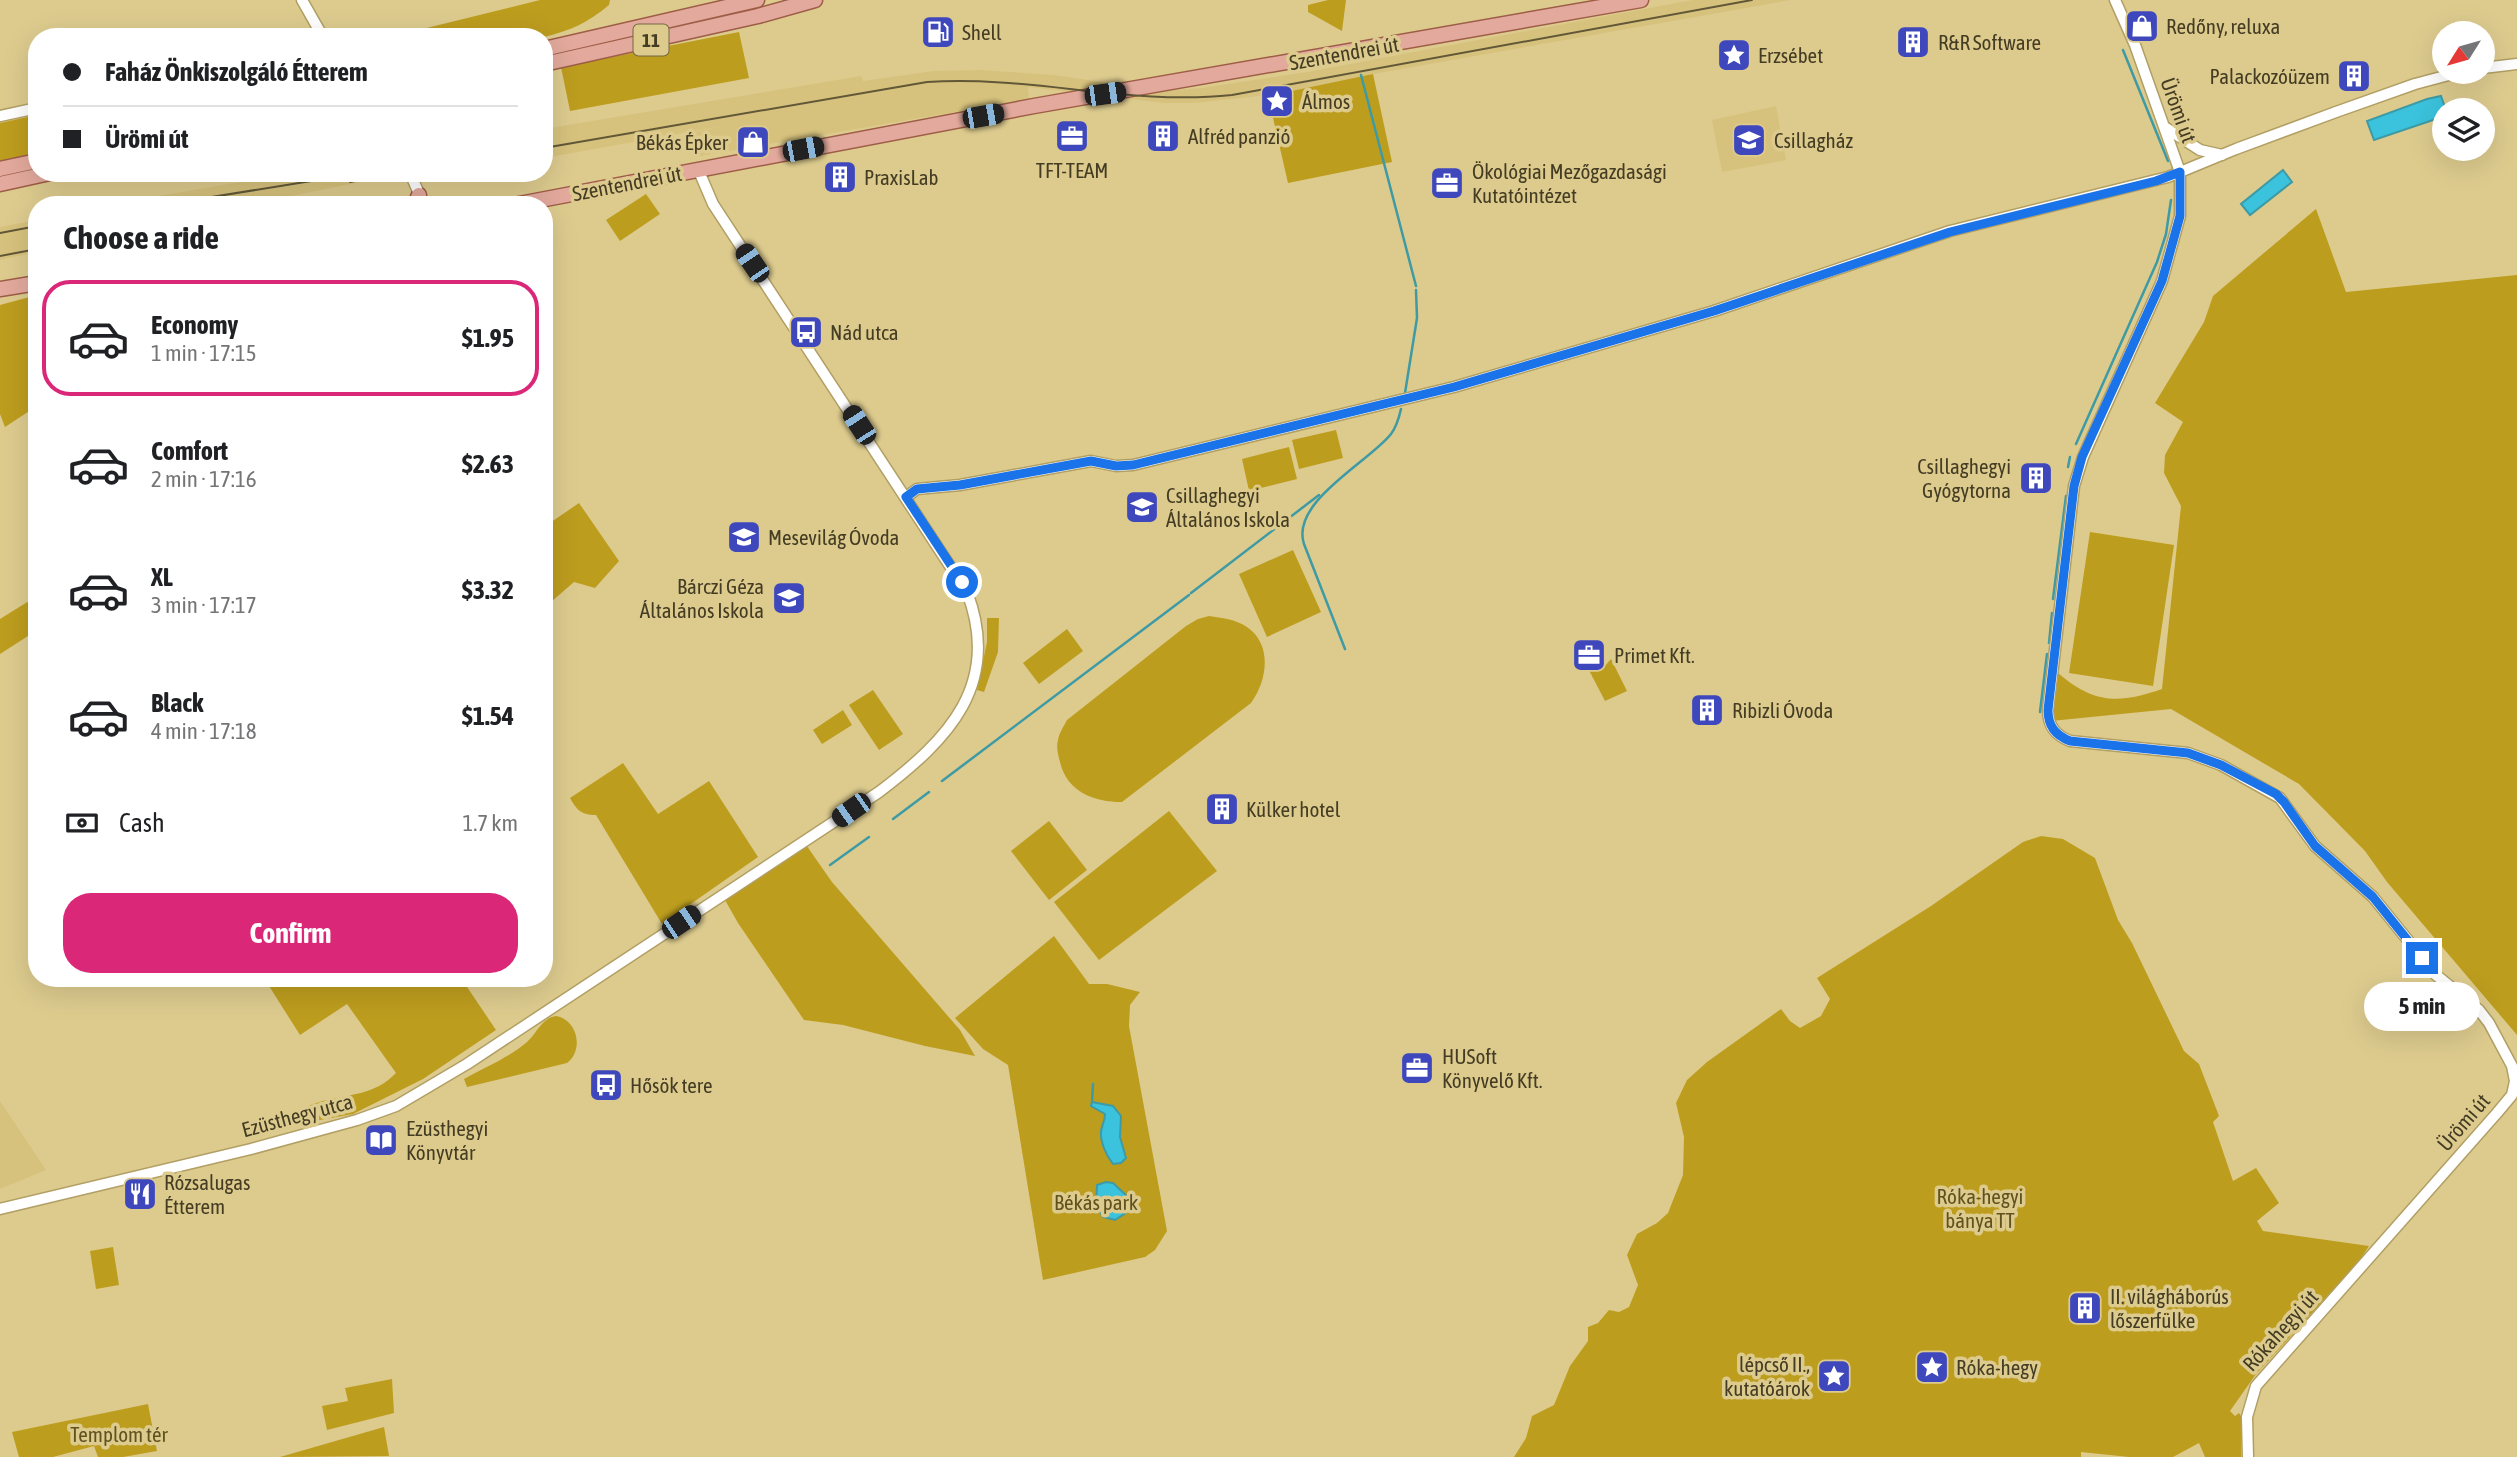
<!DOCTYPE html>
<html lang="en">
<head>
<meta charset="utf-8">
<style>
	:root { --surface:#fff; --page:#f6f6f6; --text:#202124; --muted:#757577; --line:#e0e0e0; --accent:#db2777 }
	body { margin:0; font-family:"Asap Condensed",sans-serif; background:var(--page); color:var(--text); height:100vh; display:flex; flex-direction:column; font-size:26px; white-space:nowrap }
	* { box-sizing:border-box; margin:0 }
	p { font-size:23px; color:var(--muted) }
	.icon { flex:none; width:38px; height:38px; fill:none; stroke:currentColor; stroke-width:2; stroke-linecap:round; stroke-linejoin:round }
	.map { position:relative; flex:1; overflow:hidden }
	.drawer { position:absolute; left:28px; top:196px; width:525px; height:791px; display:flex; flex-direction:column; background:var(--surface); border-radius:28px; box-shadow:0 7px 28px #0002 }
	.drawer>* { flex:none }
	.guide { position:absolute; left:28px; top:28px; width:525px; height:154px; border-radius:28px; box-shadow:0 7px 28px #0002; display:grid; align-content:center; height:154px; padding:0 35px; background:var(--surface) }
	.needle { width:46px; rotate:233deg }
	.tools { position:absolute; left:2432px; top:21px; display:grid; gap:14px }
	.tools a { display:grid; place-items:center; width:63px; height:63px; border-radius:50%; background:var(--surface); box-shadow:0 7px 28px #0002; font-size:35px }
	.end { position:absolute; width:32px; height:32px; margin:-16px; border:9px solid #1a73e8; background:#fff; box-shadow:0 0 0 4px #fff }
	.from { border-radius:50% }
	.bubble { position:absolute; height:49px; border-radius:24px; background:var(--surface); box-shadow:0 7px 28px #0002; font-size:23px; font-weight:700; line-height:49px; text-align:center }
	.car { position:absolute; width:21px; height:42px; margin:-21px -10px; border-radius:9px; box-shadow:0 0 5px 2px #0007; background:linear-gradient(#222 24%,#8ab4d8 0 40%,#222 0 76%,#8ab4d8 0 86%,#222 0) }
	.guide b { display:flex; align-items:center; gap:24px; height:66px; font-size:26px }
	.guide b+b { border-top:2px solid var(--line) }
	.guide i { width:18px; height:18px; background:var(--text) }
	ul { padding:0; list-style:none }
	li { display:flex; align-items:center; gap:21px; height:116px; margin:0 14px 10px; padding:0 21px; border:4px solid transparent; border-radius:28px }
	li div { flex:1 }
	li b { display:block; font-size:26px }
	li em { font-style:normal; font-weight:700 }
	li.current { border-color:var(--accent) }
	li>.icon { width:63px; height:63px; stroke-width:1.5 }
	h2 { padding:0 35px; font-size:32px; line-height:84px }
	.pay { display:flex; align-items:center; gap:18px; height:77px; padding:0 35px; font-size:26px }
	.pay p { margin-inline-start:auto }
	.action { display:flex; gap:14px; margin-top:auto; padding:14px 35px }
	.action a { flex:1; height:80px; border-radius:28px; background:var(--accent); color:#fff; font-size:28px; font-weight:700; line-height:80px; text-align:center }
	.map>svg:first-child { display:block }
</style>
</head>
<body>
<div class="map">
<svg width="2517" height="1457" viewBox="0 0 2517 1457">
	<rect width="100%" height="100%" fill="#ddcb8e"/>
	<g fill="#d7c27d">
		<polygon points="1692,0 1791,0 1379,73 1278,94 1194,103 1164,103 1028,87 1029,99 694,157 690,133 723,126 544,158 544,129 861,76 863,81 933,71 980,70 1054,75 1163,91 1201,88 1307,72"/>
		<polygon points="1776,106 1786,160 1722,172 1712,120"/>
		<polygon points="293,173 405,173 247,205 107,205"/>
		<polygon points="37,220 37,252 0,260 0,227"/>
		<polygon points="0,1101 46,1170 0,1189"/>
	</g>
	<g fill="#bd9d1e">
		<path d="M540,0H610L609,5C589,22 570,31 544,37H390Z"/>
		<polygon points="1328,0 1346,0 1342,31 1308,12 1308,5"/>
		<polygon points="739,32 749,78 570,111 561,67"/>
		<polygon points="1373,74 1392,162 1288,183 1268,96"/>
		<polygon points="37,115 37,153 0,161 0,123"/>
		<polygon points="646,194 660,214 620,241 606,220"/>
		<path d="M2316,209L2346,292L2517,275V1035L2387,882L2365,851L2299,784L2171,709L2051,721L2058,673C2094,704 2119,704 2162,689L2181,506L2164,473L2165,455L2183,422L2155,403L2204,322L2213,296Z"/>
		<polygon points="37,295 37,406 5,427 0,414 0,305"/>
		<polygon points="1336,430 1343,458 1299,469 1292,440"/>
		<polygon points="1289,447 1297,479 1249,491 1242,459"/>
		<polygon points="579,503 619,561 595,588 574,582 551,602 544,618 544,527"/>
		<polygon points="2090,532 2174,545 2153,686 2069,673"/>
		<polygon points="1293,550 1321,612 1267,637 1239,574"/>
		<polygon points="37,596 37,635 28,636 0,654 0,619"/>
		<path d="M1209,616C1222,618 1235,619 1247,627C1273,645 1267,681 1251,703L1122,802C1094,802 1067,792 1060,762C1058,755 1056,747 1058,740C1059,733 1064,726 1067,720L1186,626L1198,619Z"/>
		<polygon points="987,618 999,618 998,652 984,692 977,690 987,642"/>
		<polygon points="1067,629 1083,651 1039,684 1023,663"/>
		<polygon points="1583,648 1594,671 1605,666 1611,659 1627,691 1605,701 1579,651"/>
		<polygon points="873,690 903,734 879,750 849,705"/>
		<polygon points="843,710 852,725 822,744 813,730"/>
		<path d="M623,763L658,814L709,781L758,857L662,924L596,815C581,815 577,810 570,798Z"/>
		<polygon points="1169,811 1217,871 1099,960 1054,902"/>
		<polygon points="1049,821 1087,870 1049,900 1011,851"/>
		<polygon points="2041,836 2063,839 2095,858 2118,920 2132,943 2184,1051 2199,1064 2219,1116 2213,1122 2233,1181 2256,1168 2279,1203 2257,1221 2263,1231 2369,1246 2357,1264 2256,1374 2230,1411 2235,1416 2239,1413 2241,1416 2241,1457 2205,1457 2199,1443 2173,1457 2129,1457 2081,1452 2081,1457 1514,1457 1526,1438 1532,1416 1554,1405 1570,1366 1588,1341 1588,1327 1598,1323 1609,1310 1619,1312 1629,1307 1638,1285 1627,1255 1637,1234 1657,1223 1668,1213 1683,1175 1684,1137 1676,1103 1687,1080 1707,1062 1781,1009 1790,1021 1800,1028 1821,1016 1830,999 1817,978 1931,906 2023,842"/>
		<polygon points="804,842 832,882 960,1030 975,1056 925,1046 843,1025 804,1020 738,923 725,900"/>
		<polygon points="1054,936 1089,984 1107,984 1140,992 1130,1005 1129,1026 1167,1231 1155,1250 1145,1257 1043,1280 1008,1065 983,1049 955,1018"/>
		<path d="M264,978H461L496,1030L423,1079L353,1114L298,1124L291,1112C301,1109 312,1104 323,1101C350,1094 375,1095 396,1073L347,1004L300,1035Z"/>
		<path d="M556,1016C578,1020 584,1050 567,1063L467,1087L464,1079C484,1068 510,1057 527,1042C537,1033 542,1018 556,1016Z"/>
		<polygon points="113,1247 119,1285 96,1289 90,1251"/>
		<polygon points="392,1379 394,1413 327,1430 322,1406 348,1401 345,1388"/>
		<polygon points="148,1404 157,1451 123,1457 98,1457 94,1446 53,1457 19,1457 12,1432"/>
		<polygon points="384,1427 389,1456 280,1457"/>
	</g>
	<g fill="#3bc2dc" stroke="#3e9aa4" stroke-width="2">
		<polygon points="2441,96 2446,110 2445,116 2374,140 2367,121 2427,99"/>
		<polygon points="2283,170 2292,182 2250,215 2241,204"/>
		<path d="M1092,1102L1113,1106L1121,1116L1120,1137L1126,1158L1121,1163L1113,1164C1106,1155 1100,1142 1101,1131C1102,1125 1105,1121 1105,1114L1091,1106Z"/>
		<polygon points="1106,1182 1113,1183 1129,1198 1129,1211 1115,1220 1103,1217 1096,1206 1097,1185"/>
	</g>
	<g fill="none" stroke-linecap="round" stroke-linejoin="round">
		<g stroke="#3e9aa4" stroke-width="2.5">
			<polyline points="2123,50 2168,161"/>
			<polyline points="1361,75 1416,286"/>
			<polyline points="1405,393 1417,318 1416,290"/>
			<polyline points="2076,444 2157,262 2166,234 2171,200"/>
			<polyline points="2068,467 2070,457"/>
			<polyline points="1191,593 1319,495"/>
			<polyline points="2053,599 2066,496"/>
			<polyline points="2049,643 2052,613"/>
			<path d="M1345,649L1304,544C1290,502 1369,462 1391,434C1397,426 1399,418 1401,409"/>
			<polyline points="2040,712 2047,654"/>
			<polyline points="942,781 1189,595"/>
			<polyline points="893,819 929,792"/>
			<polyline points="830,865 869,837"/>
			<polyline points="1092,1102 1093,1084"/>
		</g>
		<g stroke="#b19f64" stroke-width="13">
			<g id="minor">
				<polyline points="302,0 323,37"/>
				<path d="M2115,0L2135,45L2180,172V216L2162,281L2083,457L2074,486L2048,710C2048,726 2055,735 2070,741L2188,753L2221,765L2280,798L2315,846L2373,897L2436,975L2479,1010L2489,1023L2512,1066L2515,1081L2512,1095L2497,1113L2256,1386L2247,1417L2248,1457"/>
				<polyline points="2483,68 2517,64"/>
				<polyline points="0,116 37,108"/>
				<polyline points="2166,128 2200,150 2222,155"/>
				<polyline points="410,173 424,205"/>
				<polyline points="906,497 917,489 960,485 1091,461 1116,466 1133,465 1454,387 1714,311 1950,231 2168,177 2236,149 2336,112 2415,84 2460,72"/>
				<path d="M0,1209L251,1149L357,1120L396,1106L467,1064L879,792C949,739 1002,684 967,592L713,204L698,169"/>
			</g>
		</g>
		<g stroke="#9e5d47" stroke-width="17">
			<g id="major">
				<polyline points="544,49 757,0"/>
				<polyline points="544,64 758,16 815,0"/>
				<polyline points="0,169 37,161"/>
				<polyline points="0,184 50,173"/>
				<polyline points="415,205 419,195"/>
				<polyline points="514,205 1034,106 1641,0"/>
				<polyline points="0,289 37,283"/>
			</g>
		</g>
		<use href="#minor" stroke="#fff" stroke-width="10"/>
		<use href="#major" stroke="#e2a99c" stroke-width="14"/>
		<g stroke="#625838" stroke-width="2">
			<path d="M544,148L927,82C1032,75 1127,106 1232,95L1752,0"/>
			<polyline points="350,182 395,173"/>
			<polyline points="162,205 361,173"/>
			<polyline points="0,233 37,226"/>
			<polyline points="0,256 37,249"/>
		</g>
	</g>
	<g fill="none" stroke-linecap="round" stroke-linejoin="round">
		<path stroke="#1a73e8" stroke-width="9" d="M962,582L906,497L917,489L960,485L1091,461L1116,466L1133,465L1454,387L1714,311L1950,232L2156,181L2180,172V216L2162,281L2082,457L2074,486L2048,710C2048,726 2055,735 2070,741L2188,753L2221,765L2276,794L2284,802L2315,846L2373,897L2422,958"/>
	</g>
	<defs>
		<g id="shop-square" transform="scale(1.75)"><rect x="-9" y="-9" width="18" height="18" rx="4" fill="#3e48bc" stroke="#ddcb8e"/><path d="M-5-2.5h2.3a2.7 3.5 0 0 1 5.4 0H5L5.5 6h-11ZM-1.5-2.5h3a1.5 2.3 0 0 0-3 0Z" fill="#fff"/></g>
		<g id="fuel-square" transform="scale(1.75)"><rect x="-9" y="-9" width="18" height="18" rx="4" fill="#3e48bc" stroke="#ddcb8e"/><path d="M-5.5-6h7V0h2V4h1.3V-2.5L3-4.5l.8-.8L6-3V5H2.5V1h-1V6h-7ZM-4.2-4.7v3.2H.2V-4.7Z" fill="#fff"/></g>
		<g id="building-square" transform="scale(1.75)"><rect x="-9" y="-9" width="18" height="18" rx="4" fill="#3e48bc" stroke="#ddcb8e"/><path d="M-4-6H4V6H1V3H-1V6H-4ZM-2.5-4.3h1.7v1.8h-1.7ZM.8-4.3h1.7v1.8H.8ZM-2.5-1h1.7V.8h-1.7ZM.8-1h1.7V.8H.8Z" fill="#fff"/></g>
		<g id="sight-square" transform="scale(1.75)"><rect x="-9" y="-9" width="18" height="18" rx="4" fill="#3e48bc" stroke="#ddcb8e"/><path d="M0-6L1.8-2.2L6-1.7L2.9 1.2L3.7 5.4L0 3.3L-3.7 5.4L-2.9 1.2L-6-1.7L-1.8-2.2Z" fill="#fff"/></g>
		<g id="office-square" transform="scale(1.75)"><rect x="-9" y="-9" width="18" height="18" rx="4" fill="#3e48bc" stroke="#ddcb8e"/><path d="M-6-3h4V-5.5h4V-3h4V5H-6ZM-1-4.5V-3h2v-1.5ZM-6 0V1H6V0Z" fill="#fff"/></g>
		<g id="school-square" transform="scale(1.75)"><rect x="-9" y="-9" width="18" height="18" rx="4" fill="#3e48bc" stroke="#ddcb8e"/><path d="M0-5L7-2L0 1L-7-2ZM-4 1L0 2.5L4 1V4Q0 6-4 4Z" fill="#fff"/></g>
		<g id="bus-square" transform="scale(1.75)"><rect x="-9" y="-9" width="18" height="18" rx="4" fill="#3e48bc" stroke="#ddcb8e"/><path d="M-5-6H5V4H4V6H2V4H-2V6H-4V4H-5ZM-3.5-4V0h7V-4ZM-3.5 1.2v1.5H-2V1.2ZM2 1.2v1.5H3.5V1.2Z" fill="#fff"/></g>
		<g id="library-square" transform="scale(1.75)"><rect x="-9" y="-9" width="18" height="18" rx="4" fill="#3e48bc" stroke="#ddcb8e"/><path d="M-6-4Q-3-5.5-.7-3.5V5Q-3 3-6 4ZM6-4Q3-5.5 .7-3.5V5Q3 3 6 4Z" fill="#fff"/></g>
		<g id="restaurant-square" transform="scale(1.75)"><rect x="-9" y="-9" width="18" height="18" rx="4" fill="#3e48bc" stroke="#ddcb8e"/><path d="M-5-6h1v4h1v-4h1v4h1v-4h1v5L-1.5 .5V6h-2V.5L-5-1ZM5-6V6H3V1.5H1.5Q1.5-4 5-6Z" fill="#fff"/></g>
	</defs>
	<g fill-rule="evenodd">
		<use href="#shop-square" x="2142" y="26"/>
		<use href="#fuel-square" x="938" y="32"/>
		<use href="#building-square" x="1913" y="42"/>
		<use href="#sight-square" x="1734" y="55"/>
		<use href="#building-square" x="2354" y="76"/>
		<use href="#sight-square" x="1277" y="101"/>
		<use href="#office-square" x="1072" y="136"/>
		<use href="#building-square" x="1163" y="136"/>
		<use href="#school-square" x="1749" y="140"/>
		<use href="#shop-square" x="753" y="142"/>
		<use href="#building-square" x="840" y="177"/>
		<use href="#office-square" x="1447" y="183"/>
		<use href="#bus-square" x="806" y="332"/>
		<use href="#building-square" x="2036" y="478"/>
		<use href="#school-square" x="1142" y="507"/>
		<use href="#school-square" x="744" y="537"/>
		<use href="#school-square" x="789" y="598"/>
		<use href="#office-square" x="1589" y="655"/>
		<use href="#building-square" x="1707" y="710"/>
		<use href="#building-square" x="1222" y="809"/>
		<use href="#office-square" x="1417" y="1068"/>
		<use href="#bus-square" x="606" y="1085"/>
		<use href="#library-square" x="381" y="1140"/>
		<use href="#restaurant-square" x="140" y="1194"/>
		<use href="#building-square" x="2085" y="1308"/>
		<use href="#sight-square" x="1932" y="1367"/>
		<use href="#sight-square" x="1834" y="1376"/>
	</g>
	<g text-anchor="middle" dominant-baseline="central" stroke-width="7" stroke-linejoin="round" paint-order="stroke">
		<rect fill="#ddcb8e" stroke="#726743" stroke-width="2" x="633.5" y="24.5" width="35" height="31" rx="5"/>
		<g font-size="19" font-weight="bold" fill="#443c23">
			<text x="651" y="40">11</text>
		</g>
		<g font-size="21" fill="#443c23" stroke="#ddcb8e" text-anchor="start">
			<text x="2166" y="26">Redőny, reluxa</text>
			<text x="962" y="32">Shell</text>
			<text x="1938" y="42">R&amp;R Software</text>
			<text x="1758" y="55">Erzsébet</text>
			<text x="2330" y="76" text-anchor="end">Palackozóüzem</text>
			<text x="1302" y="101">Álmos</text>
			<text x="1188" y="136">Alfréd panzió</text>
			<text x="1774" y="140">Csillagház</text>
			<text x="728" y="142" text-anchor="end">Békás Épker</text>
			<text x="1072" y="170" text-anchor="middle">TFT-TEAM</text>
			<text x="1472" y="171">Ökológiai Mezőgazdasági<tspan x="1472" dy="24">Kutatóintézet</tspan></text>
			<text x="864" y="177">PraxisLab</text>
			<text x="830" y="332">Nád utca</text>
			<text x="2011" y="466" text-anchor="end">Csillaghegyi<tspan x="2011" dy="24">Gyógytorna</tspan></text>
			<text x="1166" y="495">Csillaghegyi<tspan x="1166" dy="24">Általános Iskola</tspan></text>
			<text x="768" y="537">Mesevilág Óvoda</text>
			<text x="764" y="586" text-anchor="end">Bárczi Géza<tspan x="764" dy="24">Általános Iskola</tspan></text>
			<text x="1614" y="655">Primet Kft.</text>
			<text x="1732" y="710">Ribizli Óvoda</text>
			<text x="1246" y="809">Külker hotel</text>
			<text x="1442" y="1056">HUSoft<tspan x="1442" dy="24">Könyvelő Kft.</tspan></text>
			<text x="630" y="1085">Hősök tere</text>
			<text x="406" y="1128">Ezüsthegyi<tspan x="406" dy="24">Könyvtár</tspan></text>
			<text x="164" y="1182">Rózsalugas<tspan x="164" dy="24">Étterem</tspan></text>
			<text x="2110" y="1296">II. világháborús<tspan x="2110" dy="24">lőszerfülke</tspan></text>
			<text x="1810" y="1364" text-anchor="end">lépcső II.,<tspan x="1810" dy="24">kutatóárok</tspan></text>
			<text x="1956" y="1367">Róka-hegy</text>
		</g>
		<g font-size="21" fill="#443c23" stroke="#ddcb8e">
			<text transform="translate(1344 53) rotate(-10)">Szentendrei út</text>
			<text transform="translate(2179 110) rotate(70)">Ürömi út</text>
			<text transform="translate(627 183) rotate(-11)">Szentendrei út</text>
			<text transform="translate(297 1115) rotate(-15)">Ezüsthegy utca</text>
			<text transform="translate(2463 1122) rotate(-49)">Ürömi út</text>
			<text transform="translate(2280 1330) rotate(-48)">Rókahegyi út</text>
		</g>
		<g font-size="21" fill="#60511f" stroke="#ddcb8e">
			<text x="1980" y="1196">Róka-hegyi<tspan x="1980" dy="24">bánya TT</tspan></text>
			<text x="1096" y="1202">Békás park</text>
			<text x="119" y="1434">Templom tér</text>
		</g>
	</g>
</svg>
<div class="tools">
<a><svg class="needle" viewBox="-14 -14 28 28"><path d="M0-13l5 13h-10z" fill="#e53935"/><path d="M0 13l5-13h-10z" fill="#757577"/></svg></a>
<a><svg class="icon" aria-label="layers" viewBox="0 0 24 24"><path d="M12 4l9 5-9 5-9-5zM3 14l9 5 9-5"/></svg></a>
</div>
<i class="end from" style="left:962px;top:582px"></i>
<i class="end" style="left:2422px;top:958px"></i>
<div class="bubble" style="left:2364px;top:982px;width:116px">5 min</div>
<i class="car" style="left:1105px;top:94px;rotate:82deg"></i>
<i class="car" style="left:983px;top:116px;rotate:80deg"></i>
<i class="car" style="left:803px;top:149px;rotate:79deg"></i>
<i class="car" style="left:752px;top:263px;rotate:326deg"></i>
<i class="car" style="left:859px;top:425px;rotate:327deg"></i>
<i class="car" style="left:851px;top:810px;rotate:235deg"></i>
<i class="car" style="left:681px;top:922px;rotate:56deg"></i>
<div class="guide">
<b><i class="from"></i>Faház Önkiszolgáló Étterem</b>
<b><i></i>Ürömi út</b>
</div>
<section class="drawer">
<h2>Choose a ride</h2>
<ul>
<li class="current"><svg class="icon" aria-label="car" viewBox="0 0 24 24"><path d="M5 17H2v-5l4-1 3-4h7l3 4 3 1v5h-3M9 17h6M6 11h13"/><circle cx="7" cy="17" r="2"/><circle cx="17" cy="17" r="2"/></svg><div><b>Economy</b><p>1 min · 17:15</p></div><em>$1.95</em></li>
<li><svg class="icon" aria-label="car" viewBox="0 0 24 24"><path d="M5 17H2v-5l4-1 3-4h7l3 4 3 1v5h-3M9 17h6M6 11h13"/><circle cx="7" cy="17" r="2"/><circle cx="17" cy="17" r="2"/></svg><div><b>Comfort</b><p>2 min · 17:16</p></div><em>$2.63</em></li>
<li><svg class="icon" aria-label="car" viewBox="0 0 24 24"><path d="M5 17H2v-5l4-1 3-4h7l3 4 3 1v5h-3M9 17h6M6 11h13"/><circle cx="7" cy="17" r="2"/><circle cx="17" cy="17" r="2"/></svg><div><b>XL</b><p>3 min · 17:17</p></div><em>$3.32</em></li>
<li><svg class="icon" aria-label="car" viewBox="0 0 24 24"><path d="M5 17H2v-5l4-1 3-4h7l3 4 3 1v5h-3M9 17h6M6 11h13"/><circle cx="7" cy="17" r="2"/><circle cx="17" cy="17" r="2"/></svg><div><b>Black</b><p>4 min · 17:18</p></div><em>$1.54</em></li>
</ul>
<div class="pay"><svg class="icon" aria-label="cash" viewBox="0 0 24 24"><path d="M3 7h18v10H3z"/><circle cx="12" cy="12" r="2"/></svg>Cash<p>1.7 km</p></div>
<div class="action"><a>Confirm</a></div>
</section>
</div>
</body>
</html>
